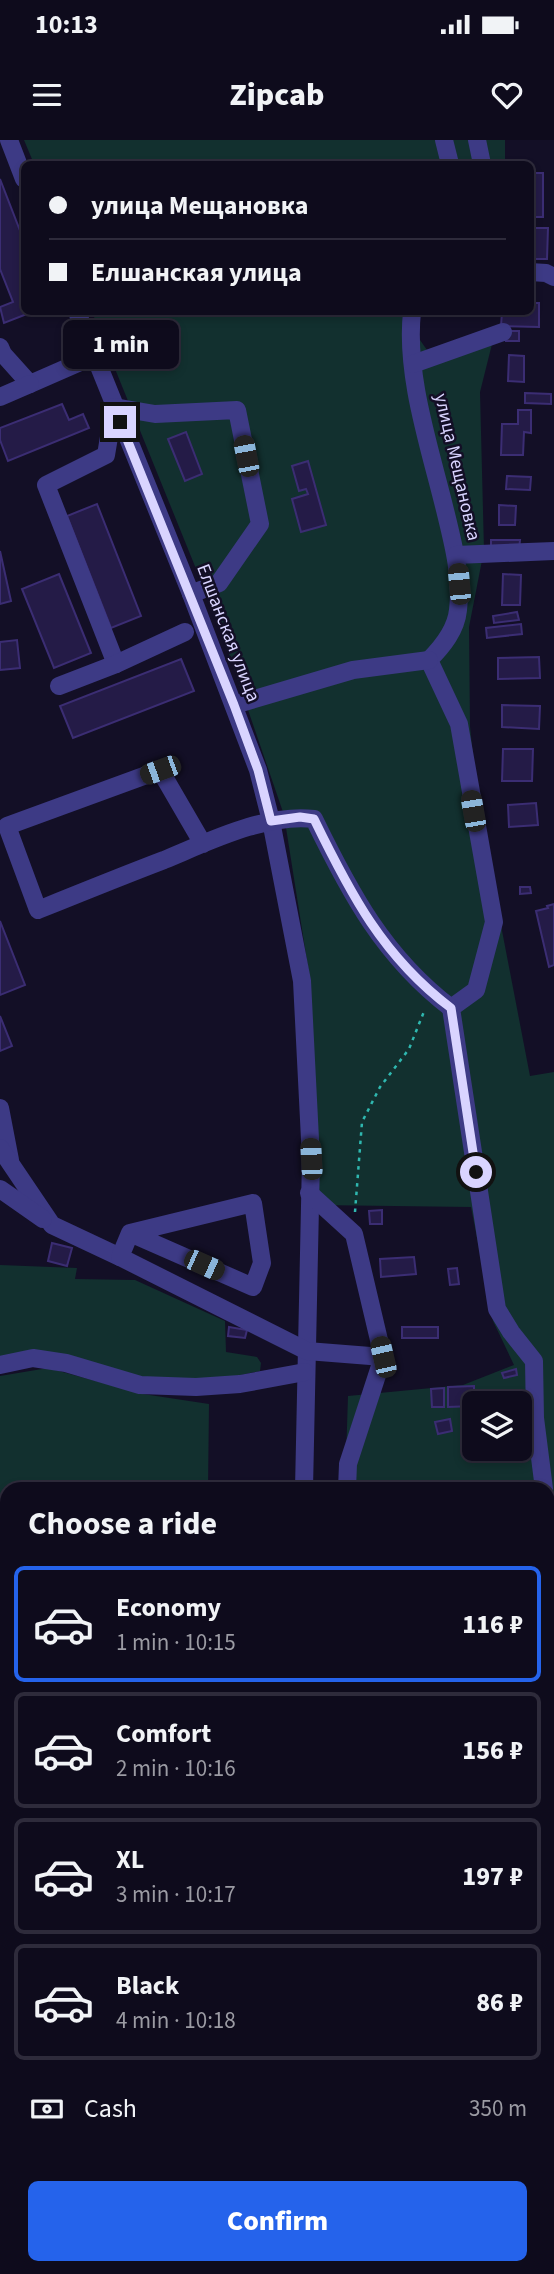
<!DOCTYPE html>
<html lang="en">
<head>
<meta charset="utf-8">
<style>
	:root { --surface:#0e0b1c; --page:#1c1929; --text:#f1f3f6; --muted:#9b9ba3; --line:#2e2b3b; --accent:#2563eb }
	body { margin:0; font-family:"Source Sans 3",sans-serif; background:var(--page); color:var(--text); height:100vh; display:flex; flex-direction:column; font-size:26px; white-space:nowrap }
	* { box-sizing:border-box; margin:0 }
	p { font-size:23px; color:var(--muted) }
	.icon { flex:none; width:38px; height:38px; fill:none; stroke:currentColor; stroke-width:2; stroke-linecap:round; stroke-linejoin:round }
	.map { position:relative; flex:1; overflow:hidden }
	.details { position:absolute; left:0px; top:1342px; width:555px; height:793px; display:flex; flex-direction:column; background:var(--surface); border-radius:21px 21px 0 0; box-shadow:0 4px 10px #0003,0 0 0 2px var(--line) }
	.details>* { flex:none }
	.banner { position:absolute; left:21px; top:21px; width:513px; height:154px; border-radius:10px; box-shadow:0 4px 10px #0003,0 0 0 2px var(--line); display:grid; align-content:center; height:154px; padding:0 28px; background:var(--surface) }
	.buttons { position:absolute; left:462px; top:1251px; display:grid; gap:14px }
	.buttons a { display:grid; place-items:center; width:70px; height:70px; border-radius:10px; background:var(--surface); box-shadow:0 4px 10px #0003,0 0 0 2px var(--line); font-size:35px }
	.end { position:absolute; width:32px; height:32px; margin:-16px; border:9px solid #d9d4ff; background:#111; box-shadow:0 0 0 4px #111 }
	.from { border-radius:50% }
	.bubble { position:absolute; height:49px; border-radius:10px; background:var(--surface); box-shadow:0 4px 10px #0003,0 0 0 2px var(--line); font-size:23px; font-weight:800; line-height:49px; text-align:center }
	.car { position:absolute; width:21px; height:42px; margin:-21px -10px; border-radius:9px; box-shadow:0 0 5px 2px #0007; background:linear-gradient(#222 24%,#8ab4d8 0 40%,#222 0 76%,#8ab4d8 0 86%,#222 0) }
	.banner b { display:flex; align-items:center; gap:24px; height:66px; font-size:26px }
	.banner b+b { border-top:2px solid var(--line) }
	.banner i { width:18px; height:18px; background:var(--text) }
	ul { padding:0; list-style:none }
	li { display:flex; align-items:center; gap:21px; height:116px; margin:0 14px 10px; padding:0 14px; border:4px solid var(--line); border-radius:10px }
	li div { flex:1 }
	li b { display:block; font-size:26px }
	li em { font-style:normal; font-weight:800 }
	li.on { border-color:var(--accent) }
	li>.icon { width:63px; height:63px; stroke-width:1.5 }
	h2 { padding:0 28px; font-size:32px; line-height:84px }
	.pay { display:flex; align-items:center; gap:18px; height:77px; padding:0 28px; font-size:26px }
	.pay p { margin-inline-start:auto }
	.cta { display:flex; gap:14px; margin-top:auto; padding:14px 28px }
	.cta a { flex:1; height:80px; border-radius:10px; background:var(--accent); color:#fff; font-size:28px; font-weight:800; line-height:80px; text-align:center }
	.status { display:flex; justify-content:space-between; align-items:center; height:49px; padding:0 35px; background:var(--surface); direction:ltr }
	.status svg { height:19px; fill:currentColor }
	header { display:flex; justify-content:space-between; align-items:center; height:91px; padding:0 28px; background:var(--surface); font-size:32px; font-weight:800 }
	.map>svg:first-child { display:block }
</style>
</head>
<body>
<div class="status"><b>10:13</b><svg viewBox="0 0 49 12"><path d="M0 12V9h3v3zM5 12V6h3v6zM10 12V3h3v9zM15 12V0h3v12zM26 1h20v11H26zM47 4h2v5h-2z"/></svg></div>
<header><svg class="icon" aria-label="menu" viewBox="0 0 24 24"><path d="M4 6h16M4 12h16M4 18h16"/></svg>Zipcab<svg class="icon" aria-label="heart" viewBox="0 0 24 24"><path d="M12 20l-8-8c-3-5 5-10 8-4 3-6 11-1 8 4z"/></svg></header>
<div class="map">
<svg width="554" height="2134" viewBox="0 0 554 2134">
	<rect width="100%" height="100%" fill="#130f26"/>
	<g fill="#12302f" fill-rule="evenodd">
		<polygon points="24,0 505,0 505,24 34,24"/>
		<path d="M92,172H418L413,190L427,210L492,204L480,252L484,410L469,487L470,586L478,666L530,936L554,932V2134H315L316,2128H548V1349H345L348,1256L463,1245L514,1225L493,1181L471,1067L316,1065L310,840L284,675L220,488ZM474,1264H520V1309H474Z"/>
		<polygon points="0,1125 77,1128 75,1139 135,1140 225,1181 226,1212 257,1217 261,1223 260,1231 217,1240 141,1238 0,1218"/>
		<polygon points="48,1228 143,1254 209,1264 208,1349 7,1349 7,2128 245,2128 245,2134 0,2134 0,1236"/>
	</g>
	<g fill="#241b47" stroke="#3b2d73" stroke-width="2">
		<rect x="530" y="33" width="13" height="44"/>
		<polygon points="0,39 24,101 24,172 32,172 4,183 0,167 13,162 0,129"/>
		<polygon points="530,88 548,88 547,119 530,119"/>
		<polygon points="530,163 539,163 539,187 501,186 502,172 530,172"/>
		<rect x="506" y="191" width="13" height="10"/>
		<polygon points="509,215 524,216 524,242 508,241"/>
		<polygon points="525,253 551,254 551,264 525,263"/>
		<polygon points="62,264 69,280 83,274 89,288 8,321 0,300 0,288"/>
		<polygon points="518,270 531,270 531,293 524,292 523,315 501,315 502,284 518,284"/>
		<polygon points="186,292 202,334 185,341 168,299"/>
		<polygon points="308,321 326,385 301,392 292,359 308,354 306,349 299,351 292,326"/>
		<polygon points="507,336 531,337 530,350 506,349"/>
		<polygon points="97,364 141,476 111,488 67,376"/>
		<polygon points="499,365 516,366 515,385 499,385"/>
		<polygon points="491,400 520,400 519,410 491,409"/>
		<polygon points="0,411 11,461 0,464"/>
		<polygon points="59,434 91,513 54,528 22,449"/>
		<polygon points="503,434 521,435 520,465 502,465"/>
		<polygon points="517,472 519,480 494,483 493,476"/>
		<polygon points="521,484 522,494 487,498 486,488"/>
		<polygon points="17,500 20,528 0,530 0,502"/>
		<polygon points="539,517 540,538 498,539 498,518"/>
		<polygon points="181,519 194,551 73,598 60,566"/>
		<polygon points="502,565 540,566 539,589 502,587"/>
		<polygon points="503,609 533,609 532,641 502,641"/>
		<polygon points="536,663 538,685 509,687 508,665"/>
		<polygon points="520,747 530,747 531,753 520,754"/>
		<polygon points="554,764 554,825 549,827 536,771 548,768 547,766"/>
		<polygon points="0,781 25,845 0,855"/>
		<polygon points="0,876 12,906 0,911"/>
		<polygon points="382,1070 382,1084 370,1084 369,1071"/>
		<polygon points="52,1103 72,1108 67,1126 48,1121"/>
		<polygon points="414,1117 416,1134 381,1137 380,1119"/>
		<polygon points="457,1128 459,1144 450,1145 448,1129"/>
		<polygon points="229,1187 247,1190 245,1198 228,1196"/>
		<rect x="402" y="1187" width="36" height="11"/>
		<polygon points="516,1229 517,1235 504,1238 502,1233"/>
		<polygon points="474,1246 474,1266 448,1267 448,1247"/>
		<polygon points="444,1248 444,1267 432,1267 431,1249"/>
		<polygon points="523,1262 526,1285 520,1286 520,1264 513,1264"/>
		<polygon points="450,1279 452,1291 438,1294 435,1282"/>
		<polygon points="239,1343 280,1344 280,1349 239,1349"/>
		<polygon points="0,1851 7,1860 0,1865"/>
		<polygon points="362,2128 378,2128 379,2131 363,2133"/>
		<polygon points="412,2128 427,2128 428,2134 413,2134"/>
		<polygon points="472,2128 488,2128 488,2134 473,2134"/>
	</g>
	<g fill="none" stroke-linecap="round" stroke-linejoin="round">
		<polyline stroke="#2fb8b0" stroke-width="2.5" stroke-dasharray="3.5 5" stroke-linecap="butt" points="355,1072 362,982 380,947 409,909 425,869"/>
		<g stroke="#3d3a85" stroke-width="18">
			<polyline points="9,0 24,39"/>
			<polyline points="444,0 450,24"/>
			<polyline points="477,0 482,24"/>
			<polyline points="530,132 546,133 554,137"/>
			<polyline points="77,172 191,454 258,630 271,681 302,841 311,1019 304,1349"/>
			<path d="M412,172C405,235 430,308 445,370C453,403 462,436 458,470C456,490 443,506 429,520L459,584L494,782L476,850L451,868L497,1169L511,1192L534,1221L535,1278L544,1349"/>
			<polyline points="0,207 3,214 30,244 94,216"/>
			<polyline points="413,224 503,192"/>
			<polyline points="0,257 30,244"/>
			<polyline points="456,415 554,411"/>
			<polyline points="116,524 46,345 106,315 114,267 155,274 237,270 260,384 219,443 191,454"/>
			<polyline points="59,546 116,524 185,492"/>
			<polyline points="234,565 353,530 429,520"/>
			<path d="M203,704L160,630L7,686L38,770C80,753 122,736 164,720C208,702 266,673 314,679C350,753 384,817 451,868"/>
			<polyline points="0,968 10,1020"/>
			<polyline points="0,1008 52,1085 120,1117"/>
			<polyline points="0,1049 43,1079"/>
			<polyline points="309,1053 354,1094 383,1217 348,1324 347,1349"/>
			<polyline points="130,1093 253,1147 262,1123 253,1063 130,1093 120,1117 307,1211 383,1217"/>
			<polyline points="0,1225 33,1218 66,1223 140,1245 196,1247 240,1244 305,1232"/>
			<polyline points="548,1361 554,1381"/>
			<polyline points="0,1369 7,1383"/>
			<polyline points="548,1602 554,1596"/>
			<polyline points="0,1876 7,1883"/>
			<polyline points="0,1975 7,1982"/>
			<polyline points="548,2044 554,2045"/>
			<polyline points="44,2134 84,2128"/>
			<polyline points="286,2134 286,2128"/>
		</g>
	</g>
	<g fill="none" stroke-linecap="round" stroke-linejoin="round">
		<path stroke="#d9d4ff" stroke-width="9" d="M120,282L234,565L258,630L271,681L300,677L314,679C350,753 383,817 451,868L476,1032"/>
	</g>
	<g text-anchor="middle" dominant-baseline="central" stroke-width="5" stroke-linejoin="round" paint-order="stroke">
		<g font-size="19" fill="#d9d4ff" stroke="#130f26">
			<text transform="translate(457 327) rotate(77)">улица Мещановка</text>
			<text transform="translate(228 493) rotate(69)">Елшанская улица</text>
		</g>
	</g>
</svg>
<div class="buttons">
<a><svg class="icon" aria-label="layers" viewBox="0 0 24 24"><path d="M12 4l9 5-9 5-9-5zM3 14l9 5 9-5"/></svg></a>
</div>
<i class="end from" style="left:476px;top:1032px"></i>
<i class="end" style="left:120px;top:282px"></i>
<div class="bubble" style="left:63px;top:180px;width:116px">1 min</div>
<i class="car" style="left:246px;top:316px;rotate:349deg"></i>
<i class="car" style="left:459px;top:444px;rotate:355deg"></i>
<i class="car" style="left:160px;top:630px;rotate:250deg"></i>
<i class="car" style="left:473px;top:671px;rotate:350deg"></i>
<i class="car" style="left:311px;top:1019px;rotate:357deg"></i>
<i class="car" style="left:204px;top:1125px;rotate:114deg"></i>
<i class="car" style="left:383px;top:1217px;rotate:347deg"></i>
<div class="banner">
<b><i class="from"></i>улица Мещановка</b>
<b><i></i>Елшанская улица</b>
</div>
<section class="details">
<h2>Choose a ride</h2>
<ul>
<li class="on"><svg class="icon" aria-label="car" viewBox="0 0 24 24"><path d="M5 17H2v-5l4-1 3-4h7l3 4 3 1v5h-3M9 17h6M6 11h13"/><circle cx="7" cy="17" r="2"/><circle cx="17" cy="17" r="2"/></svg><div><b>Economy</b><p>1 min · 10:15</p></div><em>116 ₽</em></li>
<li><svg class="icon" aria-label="car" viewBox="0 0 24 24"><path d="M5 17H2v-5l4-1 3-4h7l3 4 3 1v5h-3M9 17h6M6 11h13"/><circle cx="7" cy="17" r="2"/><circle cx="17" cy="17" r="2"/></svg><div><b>Comfort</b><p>2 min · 10:16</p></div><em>156 ₽</em></li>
<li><svg class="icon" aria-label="car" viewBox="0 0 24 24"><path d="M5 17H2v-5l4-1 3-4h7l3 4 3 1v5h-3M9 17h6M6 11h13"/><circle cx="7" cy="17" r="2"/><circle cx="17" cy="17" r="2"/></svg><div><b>XL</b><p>3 min · 10:17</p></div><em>197 ₽</em></li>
<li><svg class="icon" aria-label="car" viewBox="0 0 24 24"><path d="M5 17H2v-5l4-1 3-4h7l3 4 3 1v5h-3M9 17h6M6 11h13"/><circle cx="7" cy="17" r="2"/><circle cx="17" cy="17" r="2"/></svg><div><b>Black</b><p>4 min · 10:18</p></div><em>86 ₽</em></li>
</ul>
<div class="pay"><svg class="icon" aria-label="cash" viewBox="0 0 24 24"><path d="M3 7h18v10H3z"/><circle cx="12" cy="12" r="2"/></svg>Cash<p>350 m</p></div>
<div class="cta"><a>Confirm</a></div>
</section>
</div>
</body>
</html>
